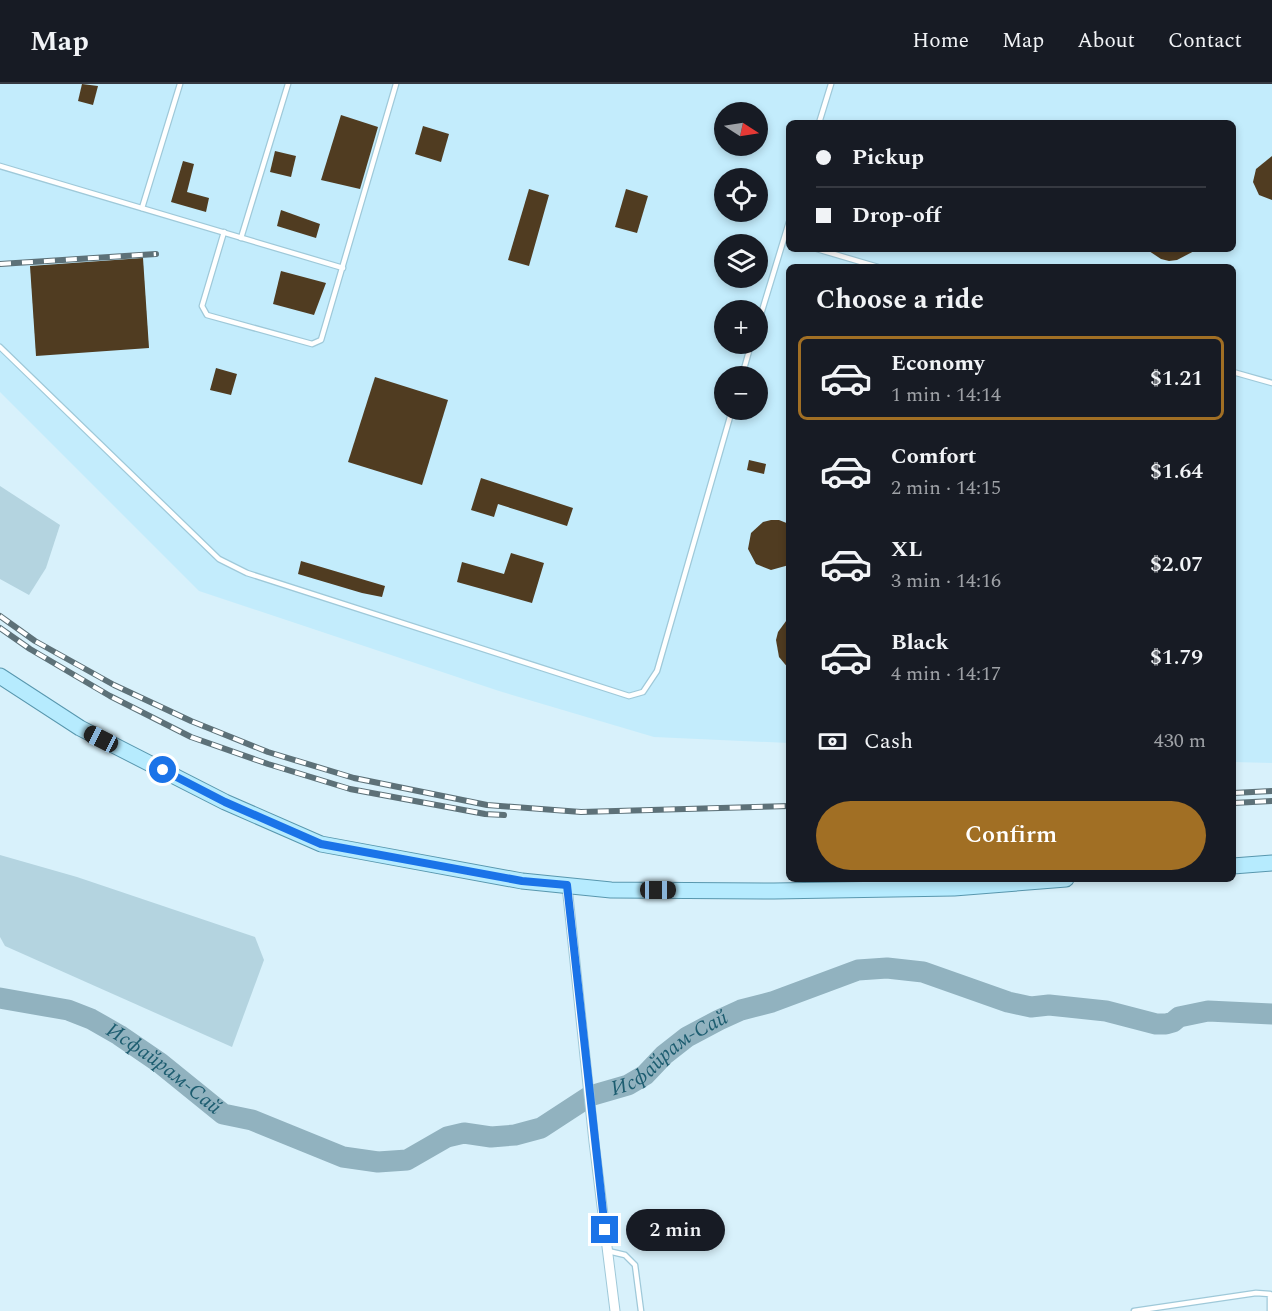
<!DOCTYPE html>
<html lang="en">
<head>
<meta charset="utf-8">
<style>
	:root { --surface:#171b24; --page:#242831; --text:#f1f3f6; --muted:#9ea1a6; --line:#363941; --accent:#a16f24 }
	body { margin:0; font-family:Spectral,serif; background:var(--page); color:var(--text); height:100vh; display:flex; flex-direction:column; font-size:22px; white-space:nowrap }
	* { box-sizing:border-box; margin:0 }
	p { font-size:20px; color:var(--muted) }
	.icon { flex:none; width:33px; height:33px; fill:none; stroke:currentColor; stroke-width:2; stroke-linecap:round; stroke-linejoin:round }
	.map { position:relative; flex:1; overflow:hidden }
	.details { position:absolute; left:786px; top:180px; width:450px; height:618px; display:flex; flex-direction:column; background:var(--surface); border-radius:9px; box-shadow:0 3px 9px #0003 }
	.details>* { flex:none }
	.top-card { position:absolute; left:786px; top:36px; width:450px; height:132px; border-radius:9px; box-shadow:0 3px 9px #0003; display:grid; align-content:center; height:132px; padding:0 30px; background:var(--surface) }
	.needle { width:39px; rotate:102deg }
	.buttons { position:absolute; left:714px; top:18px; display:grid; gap:12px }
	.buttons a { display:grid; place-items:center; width:54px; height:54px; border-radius:50%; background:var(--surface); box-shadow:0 3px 9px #0003; font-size:30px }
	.end { position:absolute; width:27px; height:27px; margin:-14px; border:8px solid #1a73e8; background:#fff; box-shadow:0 0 0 3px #fff }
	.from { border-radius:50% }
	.bubble { position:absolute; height:42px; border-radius:21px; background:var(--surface); box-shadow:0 3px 9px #0003; font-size:20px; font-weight:600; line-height:42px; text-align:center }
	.car { position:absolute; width:18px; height:36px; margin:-18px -9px; border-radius:8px; box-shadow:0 0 4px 2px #0007; background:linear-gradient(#222 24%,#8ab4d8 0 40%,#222 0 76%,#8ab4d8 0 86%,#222 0) }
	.top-card b { display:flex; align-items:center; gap:21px; height:57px; font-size:22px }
	.top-card b+b { border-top:2px solid var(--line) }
	.top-card i { width:15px; height:15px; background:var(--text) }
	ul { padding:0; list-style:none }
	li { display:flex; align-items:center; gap:18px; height:84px; margin:0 12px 9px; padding:0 18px; border:3px solid transparent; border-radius:9px }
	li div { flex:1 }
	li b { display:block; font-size:22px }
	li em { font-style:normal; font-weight:600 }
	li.active { border-color:var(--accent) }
	li>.icon { width:54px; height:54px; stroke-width:1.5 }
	h2 { padding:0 30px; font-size:27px; line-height:72px }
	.pay { display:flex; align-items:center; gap:15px; height:66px; padding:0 30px; font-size:22px }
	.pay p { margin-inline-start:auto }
	.action { display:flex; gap:12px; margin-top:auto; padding:12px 30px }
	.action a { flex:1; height:69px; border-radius:36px; background:var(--accent); color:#fff; font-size:24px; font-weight:600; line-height:69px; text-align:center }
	header { display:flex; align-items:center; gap:36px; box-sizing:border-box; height:84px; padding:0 30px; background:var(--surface); border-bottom:2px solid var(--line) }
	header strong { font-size:28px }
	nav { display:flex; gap:33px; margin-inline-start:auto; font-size:21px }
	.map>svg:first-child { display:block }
</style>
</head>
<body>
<header>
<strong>Map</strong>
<nav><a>Home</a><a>Map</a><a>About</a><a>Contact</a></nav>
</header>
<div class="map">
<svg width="1272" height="1227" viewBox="0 0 1272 1227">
	<rect width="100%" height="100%" fill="#d8f1fb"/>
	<path fill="#c3ecfc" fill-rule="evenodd" d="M0,0H1272V679L1233,678V183H789V659L654,653L499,607L199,507L0,308ZM724,28H758V62H724ZM789,39H1233V165H789ZM724,94H758V128H724ZM724,160H758V194H724ZM724,226H758V260H724ZM724,292H758V326H724Z"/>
	<g fill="#b4d4e0">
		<polygon points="0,402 60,441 46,484 29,511 0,495"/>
		<polygon points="0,771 77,793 255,853 264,876 232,963 5,862 0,853"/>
	</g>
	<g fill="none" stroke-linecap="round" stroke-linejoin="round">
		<path stroke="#91b2bf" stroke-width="21" id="s1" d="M0,914L68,926L91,935L119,951L160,979L223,1030L252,1036L343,1073L378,1078L407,1076L447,1053L464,1049L491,1053L515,1051L541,1044L590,1012L628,1001L645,991L664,971L687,953L719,936L741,926L772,918L858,886L887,884L923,888L1008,918L1031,923L1049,921L1106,927L1156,940H1166L1173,938L1179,933L1208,927L1272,930"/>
	</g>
	<g fill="#503c21">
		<polygon points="82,0 98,2 93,21 78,17"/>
		<polygon points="341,31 378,43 360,105 321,96"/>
		<polygon points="423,42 449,50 441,78 415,70"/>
		<polygon points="275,67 296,72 291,93 270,88"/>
		<polygon points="1272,72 1272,116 1259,111 1253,98 1256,85"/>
		<polygon points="183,77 194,80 187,108 209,114 206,128 171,118"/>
		<polygon points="529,105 549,111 529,182 508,176"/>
		<polygon points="626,105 648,112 637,149 615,143"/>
		<polygon points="281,126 320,140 316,154 277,142"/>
		<polygon points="1146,165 1198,165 1177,176 1169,177 1161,175"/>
		<polygon points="143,174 149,264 36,272 30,182"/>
		<polygon points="281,187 326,199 314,231 273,220"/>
		<polygon points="216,284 237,290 231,311 210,306"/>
		<polygon points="375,293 448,316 422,401 348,378"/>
		<polygon points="749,376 766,380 764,390 747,386"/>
		<polygon points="481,394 573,424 567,442 498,420 494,433 471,426"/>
		<polygon points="771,436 779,436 789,440 789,481 771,486 756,480 748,465 751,449 763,438"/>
		<polygon points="511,469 544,479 532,519 457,498 462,478 504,490"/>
		<polygon points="301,477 385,502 382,513 362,509 298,490"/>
		<polygon points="789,533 789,585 779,573 776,556 778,548"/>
	</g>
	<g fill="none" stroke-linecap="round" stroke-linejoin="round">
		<g stroke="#9fc9d9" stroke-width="7">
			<g id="service">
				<polyline points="819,39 831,0"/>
				<polyline points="0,82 343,184"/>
				<polyline points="142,124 180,0"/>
				<polyline points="224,148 202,222 207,231 312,260 321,256 396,0"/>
				<polyline points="241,154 288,0"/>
				<polyline points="817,165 878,183"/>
				<polyline points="758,240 789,138"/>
				<polyline points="0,263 219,475 247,489 629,612 643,608 657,587 732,326"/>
				<polyline points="1233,288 1272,299"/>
				<polyline points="742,292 751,260"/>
				<polyline points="608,1167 625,1171 635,1181 641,1227"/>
				<polyline points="1134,1227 1256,1209 1270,1210 1270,1227"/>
			</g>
		</g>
		<g stroke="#9fc9d9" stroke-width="11">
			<polyline id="minor" points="567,802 594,1058 615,1227"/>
		</g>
		<g stroke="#5897ae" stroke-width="17">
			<g id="primary">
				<polyline points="0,592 80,644 225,718 321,760 522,797 611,806 774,807 954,804 1066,795"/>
				<polyline points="1233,782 1272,779"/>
			</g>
		</g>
		<use href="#service" stroke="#fff" stroke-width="4.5"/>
		<use href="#minor" stroke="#fff" stroke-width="9"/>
		<use href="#primary" stroke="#b6ebfe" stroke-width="15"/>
		<g stroke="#5d7178" stroke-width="6">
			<g id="rail">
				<polyline points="0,180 156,170"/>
				<polyline points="0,532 35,557 114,601 191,637 268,668 354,694 487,721 581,728 789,722"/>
				<polyline points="0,544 30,565 110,612 191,653 268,680 350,705 485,730 504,731"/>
				<polyline points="1233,709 1272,707"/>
				<polyline points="1233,719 1272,717"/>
			</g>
		</g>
		<use href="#rail" stroke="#fff" stroke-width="4" stroke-dasharray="11" stroke-linecap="butt"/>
	</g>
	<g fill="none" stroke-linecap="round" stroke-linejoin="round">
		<polyline stroke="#1a73e8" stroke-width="8" points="163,686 225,718 321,760 522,797 567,801 605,1146"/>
	</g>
	<g text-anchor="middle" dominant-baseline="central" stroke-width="6" stroke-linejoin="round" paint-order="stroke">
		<g font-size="21" font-style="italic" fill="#1d5d70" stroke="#fff">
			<text stroke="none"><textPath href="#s1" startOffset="741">Исфайрам-Сай</textPath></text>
			<text stroke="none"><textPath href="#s1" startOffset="182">Исфайрам-Сай</textPath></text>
		</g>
	</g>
</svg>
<div class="buttons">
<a><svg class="needle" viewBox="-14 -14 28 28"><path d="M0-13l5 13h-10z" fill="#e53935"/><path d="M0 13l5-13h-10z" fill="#9ea1a6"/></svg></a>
<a><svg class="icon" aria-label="locate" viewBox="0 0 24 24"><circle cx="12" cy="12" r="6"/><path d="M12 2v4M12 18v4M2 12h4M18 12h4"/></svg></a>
<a><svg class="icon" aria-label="layers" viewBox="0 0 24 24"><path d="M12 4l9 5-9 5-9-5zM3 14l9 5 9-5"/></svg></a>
<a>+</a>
<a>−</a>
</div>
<i class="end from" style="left:163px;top:686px"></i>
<i class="end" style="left:605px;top:1146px"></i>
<div class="bubble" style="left:626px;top:1125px;width:99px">2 min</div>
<i class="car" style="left:101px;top:655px;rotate:297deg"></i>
<i class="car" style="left:658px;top:806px;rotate:90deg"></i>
<div class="top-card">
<b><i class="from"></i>Pickup</b>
<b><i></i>Drop-off</b>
</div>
<section class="details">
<h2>Choose a ride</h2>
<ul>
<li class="active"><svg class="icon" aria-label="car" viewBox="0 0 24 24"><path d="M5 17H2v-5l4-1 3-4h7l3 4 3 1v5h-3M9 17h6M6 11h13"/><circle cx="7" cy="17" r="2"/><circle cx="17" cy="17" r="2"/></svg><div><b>Economy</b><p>1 min · 14:14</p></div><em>$1.21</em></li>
<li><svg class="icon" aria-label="car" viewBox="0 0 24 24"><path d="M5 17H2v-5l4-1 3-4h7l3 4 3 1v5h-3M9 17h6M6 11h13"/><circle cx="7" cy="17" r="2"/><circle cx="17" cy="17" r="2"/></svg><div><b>Comfort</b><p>2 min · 14:15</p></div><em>$1.64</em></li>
<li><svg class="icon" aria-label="car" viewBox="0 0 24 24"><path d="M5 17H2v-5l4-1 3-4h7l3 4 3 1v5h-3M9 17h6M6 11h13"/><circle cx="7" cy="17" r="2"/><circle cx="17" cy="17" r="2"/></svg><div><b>XL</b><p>3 min · 14:16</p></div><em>$2.07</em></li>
<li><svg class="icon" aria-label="car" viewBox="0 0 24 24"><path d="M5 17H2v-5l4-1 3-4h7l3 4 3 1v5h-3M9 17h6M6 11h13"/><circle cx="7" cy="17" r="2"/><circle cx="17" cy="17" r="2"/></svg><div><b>Black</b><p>4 min · 14:17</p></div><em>$1.79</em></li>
</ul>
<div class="pay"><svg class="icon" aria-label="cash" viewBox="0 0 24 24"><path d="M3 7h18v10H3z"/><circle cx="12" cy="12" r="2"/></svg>Cash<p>430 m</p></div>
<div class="action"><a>Confirm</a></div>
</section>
</div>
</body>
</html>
